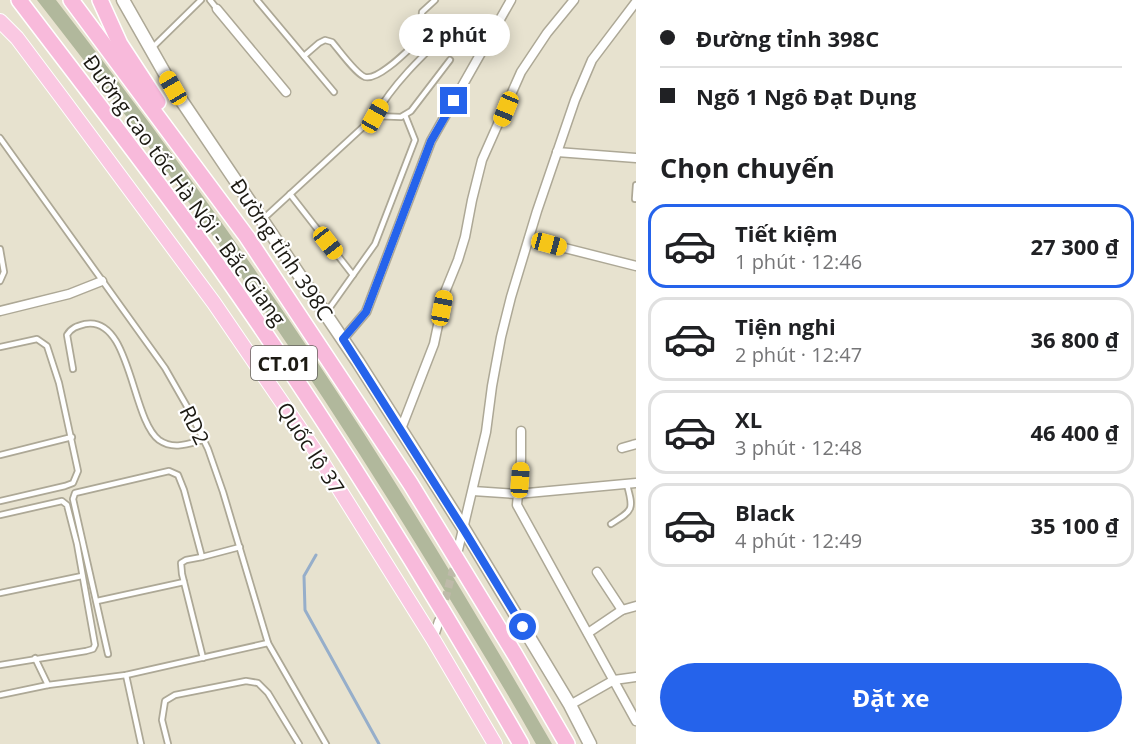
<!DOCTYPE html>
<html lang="vi">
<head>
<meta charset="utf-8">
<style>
	:root { --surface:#fff; --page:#f2f2f2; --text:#202124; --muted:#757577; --line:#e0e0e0; --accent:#2563eb }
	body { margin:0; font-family:"Open Sans",sans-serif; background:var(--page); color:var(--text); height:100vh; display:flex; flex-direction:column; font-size:22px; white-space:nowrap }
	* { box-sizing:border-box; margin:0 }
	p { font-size:20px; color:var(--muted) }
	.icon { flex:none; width:33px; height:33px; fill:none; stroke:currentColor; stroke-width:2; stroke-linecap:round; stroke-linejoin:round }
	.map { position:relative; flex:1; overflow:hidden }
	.sheet { display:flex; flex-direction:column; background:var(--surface); width:510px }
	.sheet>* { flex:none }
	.guide { display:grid; align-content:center; height:132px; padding:0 24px; background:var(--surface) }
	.end { position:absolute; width:27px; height:27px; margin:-14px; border:8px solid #2563eb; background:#fff; box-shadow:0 0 0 3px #fff }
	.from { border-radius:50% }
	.bubble { position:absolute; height:42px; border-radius:21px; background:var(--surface); box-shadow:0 3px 15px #0003; font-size:20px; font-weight:700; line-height:42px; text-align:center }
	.car { position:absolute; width:18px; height:36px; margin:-18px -9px; border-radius:8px; box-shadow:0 0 4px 2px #0007; background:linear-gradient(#f5c518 24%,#345 0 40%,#f5c518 0 76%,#345 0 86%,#f5c518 0) }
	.guide b { display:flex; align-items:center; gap:21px; height:57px; font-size:22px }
	.guide b+b { border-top:2px solid var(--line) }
	.guide i { width:15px; height:15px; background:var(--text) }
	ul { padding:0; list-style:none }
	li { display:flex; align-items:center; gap:18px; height:84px; margin:0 12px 9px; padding:0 12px; border:3px solid var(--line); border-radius:18px }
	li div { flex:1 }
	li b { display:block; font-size:22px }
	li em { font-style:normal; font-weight:700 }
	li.selected { border-color:var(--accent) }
	li>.icon { width:54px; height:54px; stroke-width:1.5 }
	h2 { padding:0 24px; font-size:27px; line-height:72px }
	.primary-button { display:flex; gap:12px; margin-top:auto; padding:12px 24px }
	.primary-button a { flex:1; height:69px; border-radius:36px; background:var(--accent); color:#fff; font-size:24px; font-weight:700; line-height:69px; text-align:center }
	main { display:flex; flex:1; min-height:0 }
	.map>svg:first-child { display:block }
</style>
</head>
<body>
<main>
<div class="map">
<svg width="636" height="744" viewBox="0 0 636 744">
	<rect width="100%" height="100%" fill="#e7e2cf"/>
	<path fill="#b1b89c" d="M37,0H56C146,116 233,235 314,357C398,483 476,613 552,744H536C502,683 465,624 429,565C309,369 179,180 37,0Z"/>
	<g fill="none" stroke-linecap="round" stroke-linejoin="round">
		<polyline stroke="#96aeca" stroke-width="3" points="316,555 304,576 305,610 379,744"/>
		<polyline stroke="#bebaa9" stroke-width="8" stroke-dasharray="8 4" stroke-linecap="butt" points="442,611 456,559"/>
		<g stroke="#ada896" stroke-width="8">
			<g id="service">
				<polyline points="210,0 217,9"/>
				<polyline points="257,0 334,92"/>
				<polyline points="153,47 201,0"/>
				<path d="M304,56L319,43L325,40L332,42C339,50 356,74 365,77C379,81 410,48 420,39L422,12L435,0"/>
				<path d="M375,116C395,80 429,50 459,21"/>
				<polyline points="0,138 165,368 189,410 208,449 223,492 268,643 326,744"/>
				<polyline points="290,194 353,275"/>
				<polyline points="635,199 636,185"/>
				<polyline points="262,220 375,116 401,117 411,111 450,60"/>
				<polyline points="0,249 4,272 0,281"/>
				<polyline points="326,313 375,244 415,140 405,115"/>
				<polyline points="0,347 37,339 47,346 59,383 78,471 73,483 65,486 0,501"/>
				<path d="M73,369L67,335C71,328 77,326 85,324C131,315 131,419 159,440C173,450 188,444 203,440"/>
				<polyline points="0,455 72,437"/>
				<polyline points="0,515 62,501 67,505 77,544 95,645 93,649 86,651 0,665"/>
				<path d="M611,524C633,510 634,510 627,485"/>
				<polyline points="202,557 186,560 181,563 182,574 203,658"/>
				<polyline points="0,593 82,576"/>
				<polyline points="97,601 184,582"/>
				<polyline points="108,654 73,499 75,493 169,471 178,475 184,490 202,557 240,547"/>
				<polyline points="35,658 48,685"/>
				<polyline points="126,675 141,744"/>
				<polyline points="0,695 48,685 126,675 268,643"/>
				<polyline points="168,744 162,720 165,701 175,695 246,681 258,683 268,693 299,744"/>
			</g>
		</g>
		<g stroke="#ada896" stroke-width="11">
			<g id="minor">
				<polyline points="217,9 286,92"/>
				<polyline points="557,152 636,158"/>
				<polyline points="529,239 636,266"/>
				<polyline points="0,311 69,294 102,281"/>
				<polyline points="343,339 366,312 431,141 511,0"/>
				<polyline points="401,429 434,344 445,292 458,260 465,237 472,200 482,160 521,72 547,33 574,0"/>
				<polyline points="521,431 521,460 517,505 636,721"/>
				<polyline points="622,448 636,444"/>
				<polyline points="473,491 517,494 636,483"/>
				<polyline points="458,550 486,432 492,386 501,337 511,297 537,211 575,100 592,60 636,2"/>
				<polyline points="597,572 622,610"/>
				<polyline points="588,633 622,610 636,606"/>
				<polyline points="433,639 439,621"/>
				<polyline points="570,705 614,680 636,677"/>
			</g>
		</g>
		<g stroke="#ada896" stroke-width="15">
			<polyline id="secondary" points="123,0 173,88 358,362 464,529 570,705 590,744"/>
		</g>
		<g stroke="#fff" stroke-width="16">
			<polyline id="trunk" points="0,21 17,38 65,102 214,303 314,449 433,639 495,744"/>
		</g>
		<g stroke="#fff" stroke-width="18">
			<g id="motorway">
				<path d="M19,0C85,87 152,173 215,261C325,417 426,579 521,744"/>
				<polyline points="71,0 247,237 410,483 514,653 567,744"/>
				<polyline points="100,0 120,44 158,102"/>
			</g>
		</g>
		<use href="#service" stroke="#fff" stroke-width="4.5"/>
		<use href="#minor" stroke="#fff" stroke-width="8"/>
		<use href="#secondary" stroke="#fff" stroke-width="12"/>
		<use href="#trunk" stroke="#fac8e2" stroke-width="14"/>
		<use href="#motorway" stroke="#f8badb" stroke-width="15"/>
	</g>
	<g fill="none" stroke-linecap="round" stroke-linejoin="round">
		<polyline stroke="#2563eb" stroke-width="8" points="454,101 431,141 366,312 343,339 464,530 523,627"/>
	</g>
	<g text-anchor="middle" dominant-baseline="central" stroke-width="4.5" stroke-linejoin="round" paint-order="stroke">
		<rect fill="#fff" stroke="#605f5a" stroke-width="1.5" x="251" y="346" width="66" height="34" rx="4.5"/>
		<g font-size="20" font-weight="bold" fill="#1c1a13">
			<text x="284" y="363">CT.01</text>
		</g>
		<g font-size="21" fill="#1c1a13" stroke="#fff">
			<text transform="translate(185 190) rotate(54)">Đường cao tốc Hà Nội - Bắc Giang</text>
			<text transform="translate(282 249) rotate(56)">Đường tỉnh 398C</text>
			<text transform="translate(195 425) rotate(64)">RD2</text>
			<text transform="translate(311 448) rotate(57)">Quốc lộ 37</text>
		</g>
	</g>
</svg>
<i class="end from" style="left:523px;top:627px"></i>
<i class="end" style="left:454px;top:101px"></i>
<div class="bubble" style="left:399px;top:14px;width:111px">2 phút</div>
<i class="car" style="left:173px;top:88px;rotate:330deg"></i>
<i class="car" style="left:506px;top:109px;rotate:202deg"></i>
<i class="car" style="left:375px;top:116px;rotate:29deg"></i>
<i class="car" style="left:328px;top:243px;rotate:142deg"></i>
<i class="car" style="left:549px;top:244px;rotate:105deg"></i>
<i class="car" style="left:442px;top:308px;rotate:11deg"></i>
<i class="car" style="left:520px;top:480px;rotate:4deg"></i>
</div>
<section class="sheet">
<div class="guide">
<b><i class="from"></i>Đường tỉnh 398C</b>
<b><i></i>Ngõ 1 Ngô Đạt Dụng</b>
</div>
<h2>Chọn chuyến</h2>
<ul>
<li class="selected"><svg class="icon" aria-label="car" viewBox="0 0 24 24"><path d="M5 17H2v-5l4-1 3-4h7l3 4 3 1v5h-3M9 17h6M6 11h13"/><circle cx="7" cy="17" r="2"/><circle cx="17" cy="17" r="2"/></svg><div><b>Tiết kiệm</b><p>1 phút · 12:46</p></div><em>27 300 ₫</em></li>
<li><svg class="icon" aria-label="car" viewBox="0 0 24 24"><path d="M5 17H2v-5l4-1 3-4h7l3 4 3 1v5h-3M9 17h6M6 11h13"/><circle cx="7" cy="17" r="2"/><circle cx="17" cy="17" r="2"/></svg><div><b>Tiện nghi</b><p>2 phút · 12:47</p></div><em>36 800 ₫</em></li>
<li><svg class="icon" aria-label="car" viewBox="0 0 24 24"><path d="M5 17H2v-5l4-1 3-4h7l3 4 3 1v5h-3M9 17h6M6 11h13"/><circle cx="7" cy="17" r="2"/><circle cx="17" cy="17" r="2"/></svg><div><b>XL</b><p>3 phút · 12:48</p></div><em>46 400 ₫</em></li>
<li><svg class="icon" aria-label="car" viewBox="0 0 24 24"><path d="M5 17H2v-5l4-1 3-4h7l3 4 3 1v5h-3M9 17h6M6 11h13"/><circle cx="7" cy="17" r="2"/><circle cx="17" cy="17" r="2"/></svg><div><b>Black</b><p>4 phút · 12:49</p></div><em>35 100 ₫</em></li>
</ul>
<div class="primary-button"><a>Đặt xe</a></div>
</section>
</main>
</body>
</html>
